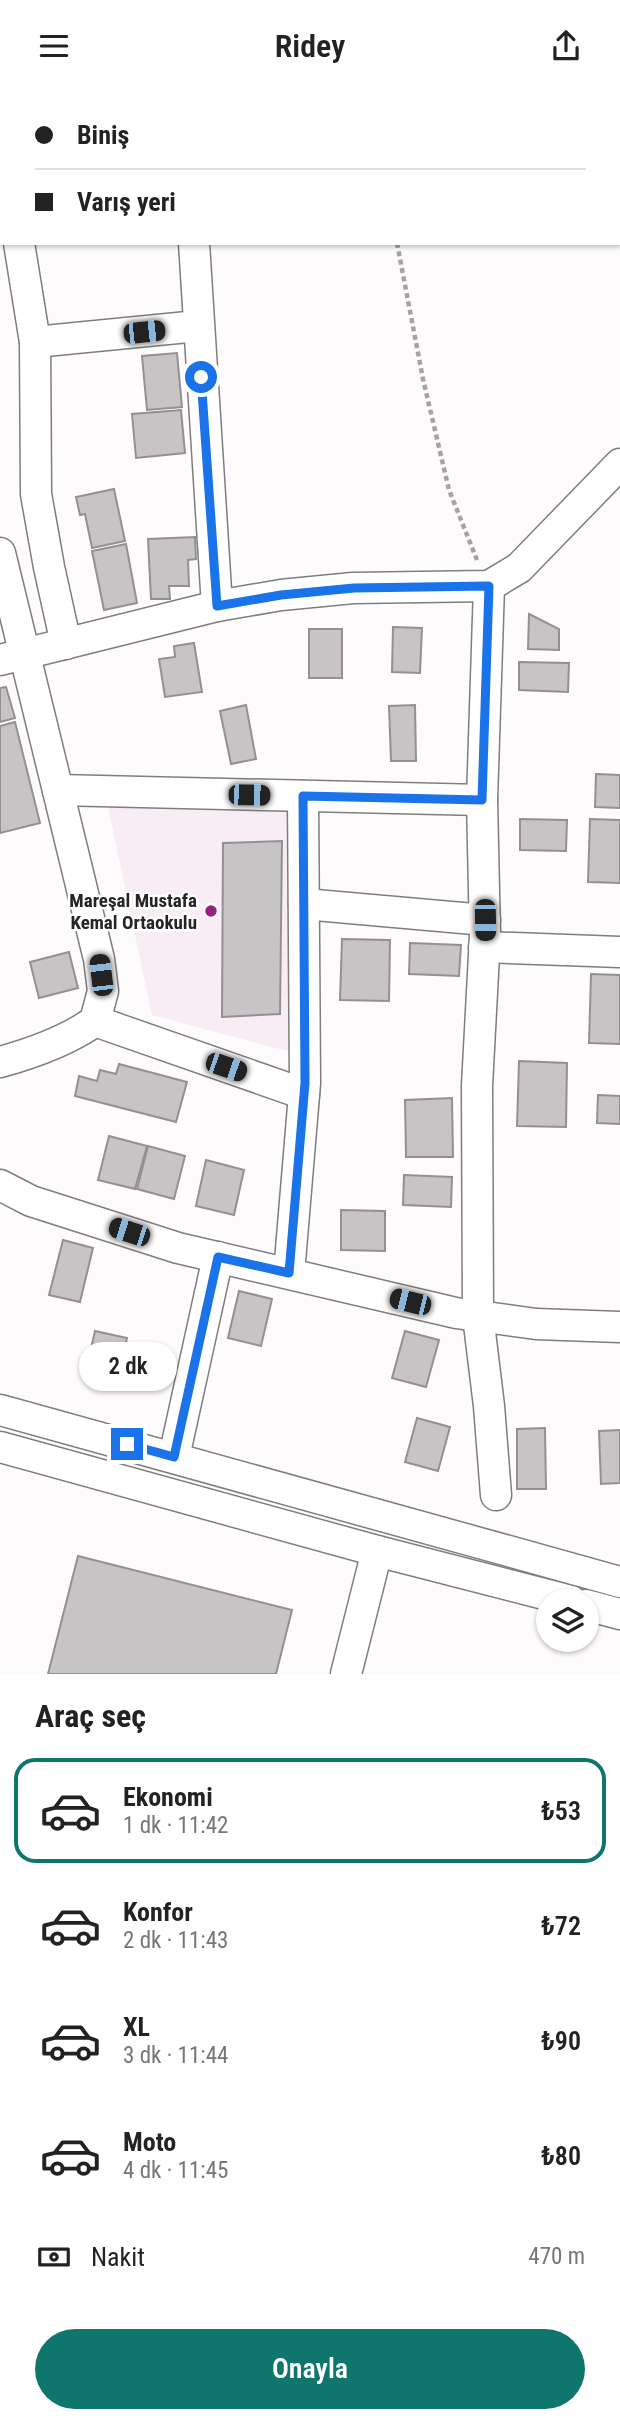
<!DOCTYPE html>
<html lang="tr">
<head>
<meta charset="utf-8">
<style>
	:root { --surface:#fff; --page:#f6f6f6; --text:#222; --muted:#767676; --line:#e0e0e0; --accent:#0f766e }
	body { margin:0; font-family:"Roboto Condensed",sans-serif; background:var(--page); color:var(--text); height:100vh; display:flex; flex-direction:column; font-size:26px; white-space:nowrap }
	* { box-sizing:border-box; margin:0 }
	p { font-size:23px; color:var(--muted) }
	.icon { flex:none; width:38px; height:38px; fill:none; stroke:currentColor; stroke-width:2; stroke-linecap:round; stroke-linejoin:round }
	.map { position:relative; height:1583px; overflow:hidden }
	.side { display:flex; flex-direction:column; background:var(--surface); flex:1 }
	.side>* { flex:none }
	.guide { position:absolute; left:0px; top:0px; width:621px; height:154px; box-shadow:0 2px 5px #0004; display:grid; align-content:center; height:154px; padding:0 35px; background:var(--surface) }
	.fabs { position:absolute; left:536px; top:1498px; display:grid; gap:14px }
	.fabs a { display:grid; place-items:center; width:63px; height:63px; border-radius:50%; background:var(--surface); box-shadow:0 2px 5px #0004; font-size:35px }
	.end { position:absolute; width:32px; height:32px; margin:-16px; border:9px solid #1a73e8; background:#fff; box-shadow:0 0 0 4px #fff }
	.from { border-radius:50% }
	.bubble { position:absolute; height:49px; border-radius:24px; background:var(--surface); box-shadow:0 2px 5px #0004; font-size:23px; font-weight:600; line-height:49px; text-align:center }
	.car { position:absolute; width:21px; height:42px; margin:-21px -10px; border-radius:9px; box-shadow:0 0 5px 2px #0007; background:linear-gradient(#222 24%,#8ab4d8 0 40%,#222 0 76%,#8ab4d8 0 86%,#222 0) }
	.guide b { display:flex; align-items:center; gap:24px; height:66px; font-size:26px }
	.guide b+b { border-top:2px solid var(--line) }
	.guide i { width:18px; height:18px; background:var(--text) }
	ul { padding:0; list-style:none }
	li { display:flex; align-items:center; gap:21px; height:105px; margin:0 14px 10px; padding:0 21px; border:4px solid transparent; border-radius:21px }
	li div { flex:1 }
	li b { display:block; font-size:26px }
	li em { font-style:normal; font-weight:600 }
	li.active { border-color:var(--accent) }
	li>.icon { width:63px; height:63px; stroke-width:1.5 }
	h2 { padding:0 35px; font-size:32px; line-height:84px }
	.pay { display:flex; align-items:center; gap:18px; height:77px; padding:0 35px; font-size:26px }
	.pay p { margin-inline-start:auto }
	.cta { display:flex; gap:14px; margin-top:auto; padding:14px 35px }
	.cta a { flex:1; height:80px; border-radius:42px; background:var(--accent); color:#fff; font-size:28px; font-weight:600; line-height:80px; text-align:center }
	header { display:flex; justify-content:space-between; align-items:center; height:91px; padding:0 35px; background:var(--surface); font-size:32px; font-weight:600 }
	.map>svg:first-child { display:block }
</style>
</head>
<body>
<header><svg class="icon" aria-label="menu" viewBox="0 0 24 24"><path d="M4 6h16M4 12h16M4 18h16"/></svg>Ridey<svg class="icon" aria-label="share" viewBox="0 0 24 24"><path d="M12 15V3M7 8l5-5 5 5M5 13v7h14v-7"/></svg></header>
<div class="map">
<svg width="620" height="1583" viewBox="0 0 620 1583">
	<rect width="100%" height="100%" fill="#fefbfd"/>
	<polygon fill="#f8edf5" points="293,715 291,961 152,924 108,716"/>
	<g fill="#c7c4c6" stroke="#939092" stroke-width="2">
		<polygon points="177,262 182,316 147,319 142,265"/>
		<polygon points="181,319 185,362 136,367 132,323"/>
		<polygon points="114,398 125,450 92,457 85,423 80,424 76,406"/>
		<polygon points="195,446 196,468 188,469 189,495 169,495 170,508 151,508 148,448"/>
		<polygon points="126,453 137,512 104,519 92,460"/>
		<polygon points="529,523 559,538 559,559 528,558"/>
		<polygon points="393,536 422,537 420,582 392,581"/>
		<rect x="309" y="538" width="33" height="49"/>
		<polygon points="194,552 202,601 165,606 159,568 175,566 174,555"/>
		<polygon points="519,571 569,572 568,601 519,599"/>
		<polygon points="6,596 15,627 0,631 0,597"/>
		<polygon points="246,614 256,668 231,673 220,620"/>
		<polygon points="415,614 416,670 391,670 389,615"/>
		<polygon points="15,631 40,732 0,742 0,635"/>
		<polygon points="596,683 620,684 620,717 595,716"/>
		<polygon points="520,728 567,729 566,760 520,759"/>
		<polygon points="590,728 620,729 620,792 588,791"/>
		<polygon points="282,750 280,923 222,926 223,752"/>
		<polygon points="342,848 390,849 389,910 340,909"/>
		<polygon points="410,852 461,854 459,885 409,883"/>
		<polygon points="69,861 78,897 39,907 30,871"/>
		<polygon points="591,883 620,884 620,953 589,952"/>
		<polygon points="519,970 567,972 566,1036 517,1035"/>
		<polygon points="119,973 187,991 176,1031 75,1005 79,985 97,990 100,979 116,983"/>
		<polygon points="598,1004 620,1005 620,1033 597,1032"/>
		<polygon points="452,1007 453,1066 406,1066 405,1009"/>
		<polygon points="109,1045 147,1055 135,1098 98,1089"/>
		<polygon points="148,1055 185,1065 174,1108 137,1098"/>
		<polygon points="206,1069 244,1079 234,1124 196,1115"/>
		<polygon points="404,1084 452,1086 451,1116 403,1114"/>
		<polygon points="341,1119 385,1120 385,1160 341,1159"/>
		<polygon points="63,1149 93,1157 80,1211 49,1204"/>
		<polygon points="239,1200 272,1208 261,1255 228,1247"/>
		<polygon points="95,1240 127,1247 116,1295 84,1288"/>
		<polygon points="405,1240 439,1249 426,1296 392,1287"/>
		<polygon points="417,1327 450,1336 438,1380 405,1371"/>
		<polygon points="545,1337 546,1398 517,1398 517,1338"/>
		<polygon points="620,1339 620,1392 601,1393 599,1340"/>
		<polygon points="78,1465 292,1519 276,1583 48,1583"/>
	</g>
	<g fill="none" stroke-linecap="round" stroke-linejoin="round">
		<g stroke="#807d7f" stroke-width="33">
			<g id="minor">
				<polyline points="5,0 5,2"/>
				<polyline points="186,0 186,2"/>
				<polyline points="376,0 376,2"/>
				<polyline points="0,82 2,82"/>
				<polyline points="19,152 35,251 36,403 49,476 66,553"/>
				<polyline points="194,152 217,515"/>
				<polyline points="35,251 198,235"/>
				<path d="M0,462L99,868L103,900L95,930C67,950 33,962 0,971"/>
				<polyline points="489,495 482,709 485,845 477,995 478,1225 489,1315 496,1404"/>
				<polyline points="0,569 217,515 281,504 353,497 489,495 519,477 620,373"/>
				<polyline points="58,699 482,709"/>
				<polyline points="304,813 485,829"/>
				<polyline points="484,856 620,861"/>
				<polyline points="95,930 304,1003"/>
				<polyline points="0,1094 31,1110 178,1157 456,1222 536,1233 620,1236"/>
				<polyline points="289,1182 305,992 303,705"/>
				<polyline points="0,1319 620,1491"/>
				<polyline points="0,1356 377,1460 571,1510"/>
				<polyline points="174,1366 218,1166"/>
				<polyline points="586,1514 620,1523"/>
				<polyline points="346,1583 377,1460"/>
			</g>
		</g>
		<polyline stroke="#a4a2a3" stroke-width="4.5" stroke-dasharray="5 3.5" stroke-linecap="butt" points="397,152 423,288 449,399 477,469"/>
		<use href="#minor" stroke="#fff" stroke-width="30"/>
	</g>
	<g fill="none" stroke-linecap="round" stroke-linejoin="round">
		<polyline stroke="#1a73e8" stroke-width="9" points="127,1353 174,1366 218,1166 289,1182 305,992 303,705 482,709 489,495 354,497 281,504 217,515 201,286"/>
	</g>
	<circle fill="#96227f" stroke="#fff" stroke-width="2.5" cx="211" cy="820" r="7"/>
	<g text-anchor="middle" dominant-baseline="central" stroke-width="5" stroke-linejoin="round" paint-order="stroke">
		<g font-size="19" font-weight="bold" fill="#262526" stroke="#fff" text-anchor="end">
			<text x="197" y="809">Mareşal Mustafa<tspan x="197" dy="22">Kemal Ortaokulu</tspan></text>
		</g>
	</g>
</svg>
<div class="fabs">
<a><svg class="icon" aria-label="layers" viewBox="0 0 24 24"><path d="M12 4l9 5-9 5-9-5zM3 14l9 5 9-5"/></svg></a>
</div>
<i class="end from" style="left:201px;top:286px"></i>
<i class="end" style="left:127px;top:1353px"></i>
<div class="bubble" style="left:79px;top:1251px;width:98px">2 dk</div>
<i class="car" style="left:144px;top:241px;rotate:84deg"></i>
<i class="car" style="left:249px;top:704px;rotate:91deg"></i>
<i class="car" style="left:485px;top:829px;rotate:179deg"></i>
<i class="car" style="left:101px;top:884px;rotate:353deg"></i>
<i class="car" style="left:226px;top:976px;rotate:109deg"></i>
<i class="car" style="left:129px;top:1141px;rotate:288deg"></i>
<i class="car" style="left:410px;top:1211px;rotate:284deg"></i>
<div class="guide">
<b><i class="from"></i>Biniş</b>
<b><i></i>Varış yeri</b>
</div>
</div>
<section class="side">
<h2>Araç seç</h2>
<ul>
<li class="active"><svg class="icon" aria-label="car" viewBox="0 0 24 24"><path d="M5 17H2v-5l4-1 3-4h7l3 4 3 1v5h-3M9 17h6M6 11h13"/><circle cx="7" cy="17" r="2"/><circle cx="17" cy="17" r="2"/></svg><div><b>Ekonomi</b><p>1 dk · 11:42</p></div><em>₺53</em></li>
<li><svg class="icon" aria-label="car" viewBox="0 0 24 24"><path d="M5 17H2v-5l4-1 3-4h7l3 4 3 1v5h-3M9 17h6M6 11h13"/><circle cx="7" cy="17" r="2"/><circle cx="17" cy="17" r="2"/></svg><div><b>Konfor</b><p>2 dk · 11:43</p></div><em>₺72</em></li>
<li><svg class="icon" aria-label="car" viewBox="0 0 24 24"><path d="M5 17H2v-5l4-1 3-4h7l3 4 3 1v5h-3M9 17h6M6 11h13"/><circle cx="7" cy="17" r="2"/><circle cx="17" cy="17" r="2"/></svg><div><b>XL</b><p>3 dk · 11:44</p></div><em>₺90</em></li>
<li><svg class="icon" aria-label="car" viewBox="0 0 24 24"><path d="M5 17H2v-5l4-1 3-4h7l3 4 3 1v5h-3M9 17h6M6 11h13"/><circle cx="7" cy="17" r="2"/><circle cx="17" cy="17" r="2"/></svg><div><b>Moto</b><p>4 dk · 11:45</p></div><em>₺80</em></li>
</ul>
<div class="pay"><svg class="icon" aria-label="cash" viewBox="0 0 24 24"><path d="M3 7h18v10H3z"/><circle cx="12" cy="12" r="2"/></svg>Nakit<p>470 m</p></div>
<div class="cta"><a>Onayla</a></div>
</section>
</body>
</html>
